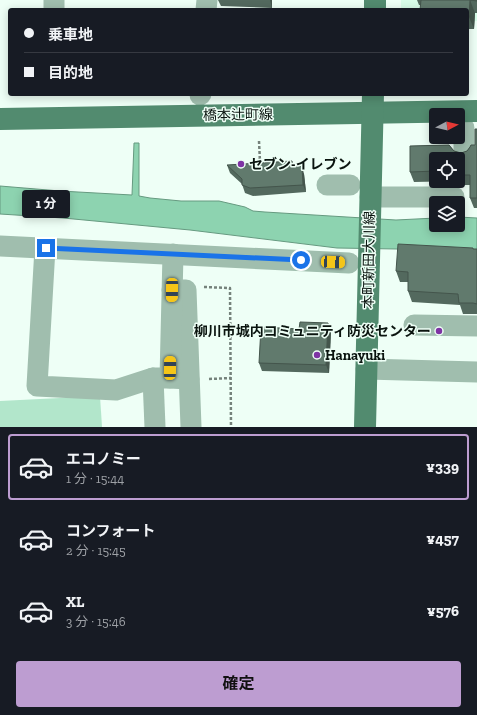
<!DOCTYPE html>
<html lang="ja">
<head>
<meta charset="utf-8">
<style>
	:root { --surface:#171b24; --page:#242831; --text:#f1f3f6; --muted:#9ea1a6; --line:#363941; --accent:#bd9dd1 }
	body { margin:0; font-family:"Zilla Slab","Noto Sans JP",serif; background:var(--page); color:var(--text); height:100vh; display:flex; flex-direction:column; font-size:15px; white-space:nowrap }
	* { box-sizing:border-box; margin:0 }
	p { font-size:13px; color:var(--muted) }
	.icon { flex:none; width:22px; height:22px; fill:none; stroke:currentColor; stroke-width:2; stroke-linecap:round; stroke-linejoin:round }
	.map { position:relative; height:427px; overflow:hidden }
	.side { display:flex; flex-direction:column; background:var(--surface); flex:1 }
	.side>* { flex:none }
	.hud { position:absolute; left:8px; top:8px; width:461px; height:88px; border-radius:4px; box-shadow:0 2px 10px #0003; display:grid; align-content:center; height:88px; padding:0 16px; background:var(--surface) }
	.needle { width:26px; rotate:83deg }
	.controls { position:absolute; left:429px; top:108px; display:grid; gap:8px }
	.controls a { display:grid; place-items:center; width:36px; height:36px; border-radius:4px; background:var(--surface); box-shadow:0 2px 10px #0003; font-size:20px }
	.end { position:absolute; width:18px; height:18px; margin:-9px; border:5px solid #1a73e8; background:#fff; box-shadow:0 0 0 2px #fff }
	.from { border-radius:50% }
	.bubble { position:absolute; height:28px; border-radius:4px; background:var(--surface); box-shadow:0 2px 10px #0003; font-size:13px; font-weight:700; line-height:28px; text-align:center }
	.car { position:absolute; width:12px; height:24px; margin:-12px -6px; border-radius:5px; box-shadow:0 0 3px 1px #0007; background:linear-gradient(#f5c518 24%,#345 0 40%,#f5c518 0 76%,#345 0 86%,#f5c518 0) }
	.hud b { display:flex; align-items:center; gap:14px; height:38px; font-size:15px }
	.hud b+b { border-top:1px solid var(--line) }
	.hud i { width:10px; height:10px; background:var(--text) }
	ul { padding:7px 0 0; list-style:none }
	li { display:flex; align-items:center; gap:12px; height:66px; margin:0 8px 6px; padding:0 8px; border:2px solid transparent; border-radius:4px }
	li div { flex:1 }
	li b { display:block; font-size:15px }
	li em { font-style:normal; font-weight:700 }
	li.selected { border-color:var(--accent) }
	li>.icon { width:36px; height:36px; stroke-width:1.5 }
	.action { display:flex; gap:8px; margin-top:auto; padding:8px 16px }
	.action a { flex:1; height:46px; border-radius:4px; background:var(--accent); color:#111; font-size:16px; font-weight:700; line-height:46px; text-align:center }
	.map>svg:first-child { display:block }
</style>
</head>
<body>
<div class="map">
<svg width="477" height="427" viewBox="0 0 477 427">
	<rect width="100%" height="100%" fill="#eefff6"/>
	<polygon fill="#d8fde9" points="401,0 477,0 477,21 467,20 467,10 401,10"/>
	<polygon fill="#b2e6cb" points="100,396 102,427 0,427 0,401"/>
	<polygon fill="#8dd3b0" stroke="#669a80" points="134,143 139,143 139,196 150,198 181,201 219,201 245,207 253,211 265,212 396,220 436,218 436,225 458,225 458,217 477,218 477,253 396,249 337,248 190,230 63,218 0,214 0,186 60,191 132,195"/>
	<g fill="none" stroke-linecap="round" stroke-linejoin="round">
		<g stroke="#75827b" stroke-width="2.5" stroke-dasharray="3 2" stroke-linecap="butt">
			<polyline points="259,141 260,162"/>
			<polyline points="204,287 230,288 231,427"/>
			<polyline points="209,379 231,378"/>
		</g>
		<g stroke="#a0beae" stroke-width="21">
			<polyline points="54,0 54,9"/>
			<polyline points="206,10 207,0"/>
			<polyline points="200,95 201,94"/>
			<polyline points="464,128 464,151"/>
			<polyline points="327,185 350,185"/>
			<polyline points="370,197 454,197"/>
			<polyline points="0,246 349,263"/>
			<polyline points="45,248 37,386 116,390 153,378 170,378 189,379"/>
			<polyline points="172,290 186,290 191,427"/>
			<polyline points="414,325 477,326"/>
			<polyline points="366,369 477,372"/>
			<polyline points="153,378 155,427"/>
			<polyline points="170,378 173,254"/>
		</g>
		<g stroke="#528b6f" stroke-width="22">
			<polyline points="375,10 375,0"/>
			<polyline points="0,119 477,111"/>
			<polyline points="365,427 373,94"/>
		</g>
	</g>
	<g fill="#53695e" fill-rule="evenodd">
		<polygon points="218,0 272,0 272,8 221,6"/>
		<polygon points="417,0 477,0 477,13 475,13 474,29 467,29 467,10 419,5"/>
		<path d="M475,129H477V208H474L470,198V185H464L462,181L414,182L410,172V146L449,145L454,151L461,153L467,151L470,147L471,145H475ZM436,159H458V181H436Z"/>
		<polygon points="227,165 294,166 304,174 306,192 253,196 245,193 242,184 230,173"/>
		<polygon points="474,249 477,249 477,314 463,314 460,305 412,302 408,291 408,282 400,282 396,271"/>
		<polygon points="328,323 331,331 329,373 262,371 259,363 299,329"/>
	</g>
	<g fill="#44554c">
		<polygon points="270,0 272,0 272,8"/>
		<polygon points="470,0 475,13 474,29 469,17"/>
		<polygon points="302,166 304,174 306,192 303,185"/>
		<polygon points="328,323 331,331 329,373 326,365"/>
	</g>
	<g fill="#617a6d" stroke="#44554c">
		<polygon points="421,0 477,0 477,1 470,0 469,17 467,16 467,10 420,10"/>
		<polygon points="475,129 477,129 477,198 470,198 470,175 460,175 460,171 458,171 458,159 436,159 436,171 410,172 410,146 449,145 454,151 461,153 467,151 470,147 471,145 475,145"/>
		<polygon points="292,161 293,166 302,166 303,185 250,188 242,185 242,179 227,165"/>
		<polygon points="398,244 473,248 473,249 477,249 477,304 473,303 459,303 458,294 408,291 408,272 396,271"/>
		<polygon points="300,322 328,323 326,365 259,363 261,327 299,329"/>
	</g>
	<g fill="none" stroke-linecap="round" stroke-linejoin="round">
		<polyline stroke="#1a73e8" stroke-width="5" points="46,248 301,260"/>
	</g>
	<g fill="#7e33a4" stroke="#eefff6" stroke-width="1.5">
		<circle cx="241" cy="164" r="4"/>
		<circle cx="439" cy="331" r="4"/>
		<circle cx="317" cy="355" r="4"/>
	</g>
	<g text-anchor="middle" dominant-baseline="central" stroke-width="3" stroke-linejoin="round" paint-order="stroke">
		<g font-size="14" fill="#0a140f" stroke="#eefff6">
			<text transform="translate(238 115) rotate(-1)">橋本辻町線</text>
			<text transform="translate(369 260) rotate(-89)">本町新田大川線</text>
		</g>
		<g font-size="14" font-weight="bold" fill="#0a140f" stroke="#eefff6" text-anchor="start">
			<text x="249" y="164">セブン-イレブン</text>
			<text x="431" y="331" text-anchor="end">柳川市城内コミュニティ防災センター</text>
			<text x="325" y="355">Hanayuki</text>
		</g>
	</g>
</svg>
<div class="controls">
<a><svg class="needle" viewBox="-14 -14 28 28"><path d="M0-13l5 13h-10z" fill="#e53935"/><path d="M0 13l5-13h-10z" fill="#9ea1a6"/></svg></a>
<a><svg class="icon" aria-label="locate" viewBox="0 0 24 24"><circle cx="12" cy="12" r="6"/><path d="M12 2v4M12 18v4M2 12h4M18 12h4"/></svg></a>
<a><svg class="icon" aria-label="layers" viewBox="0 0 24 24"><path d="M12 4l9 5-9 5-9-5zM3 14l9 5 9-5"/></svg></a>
</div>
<i class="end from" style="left:301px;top:260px"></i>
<i class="end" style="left:46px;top:248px"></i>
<div class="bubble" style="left:22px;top:190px;width:48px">1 分</div>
<i class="car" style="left:333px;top:262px;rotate:93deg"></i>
<i class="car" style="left:172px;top:290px;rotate:181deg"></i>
<i class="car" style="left:170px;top:368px;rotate:1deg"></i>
<div class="hud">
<b><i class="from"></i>乗車地</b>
<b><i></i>目的地</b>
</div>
</div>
<section class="side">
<ul>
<li class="selected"><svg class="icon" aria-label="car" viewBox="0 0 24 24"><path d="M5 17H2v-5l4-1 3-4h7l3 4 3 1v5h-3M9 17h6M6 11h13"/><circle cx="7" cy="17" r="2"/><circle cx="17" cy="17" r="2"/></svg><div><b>エコノミー</b><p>1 分 · 15:44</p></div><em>¥339</em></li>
<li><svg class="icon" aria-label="car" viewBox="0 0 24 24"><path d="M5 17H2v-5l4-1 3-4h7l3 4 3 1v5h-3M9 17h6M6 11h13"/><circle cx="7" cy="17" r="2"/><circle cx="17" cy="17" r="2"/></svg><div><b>コンフォート</b><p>2 分 · 15:45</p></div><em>¥457</em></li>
<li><svg class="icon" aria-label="car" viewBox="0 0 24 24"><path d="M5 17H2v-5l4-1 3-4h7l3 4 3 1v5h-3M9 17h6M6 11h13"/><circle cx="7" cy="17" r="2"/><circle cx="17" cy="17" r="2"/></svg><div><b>XL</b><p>3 分 · 15:46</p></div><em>¥576</em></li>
</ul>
<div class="action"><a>確定</a></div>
</section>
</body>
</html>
